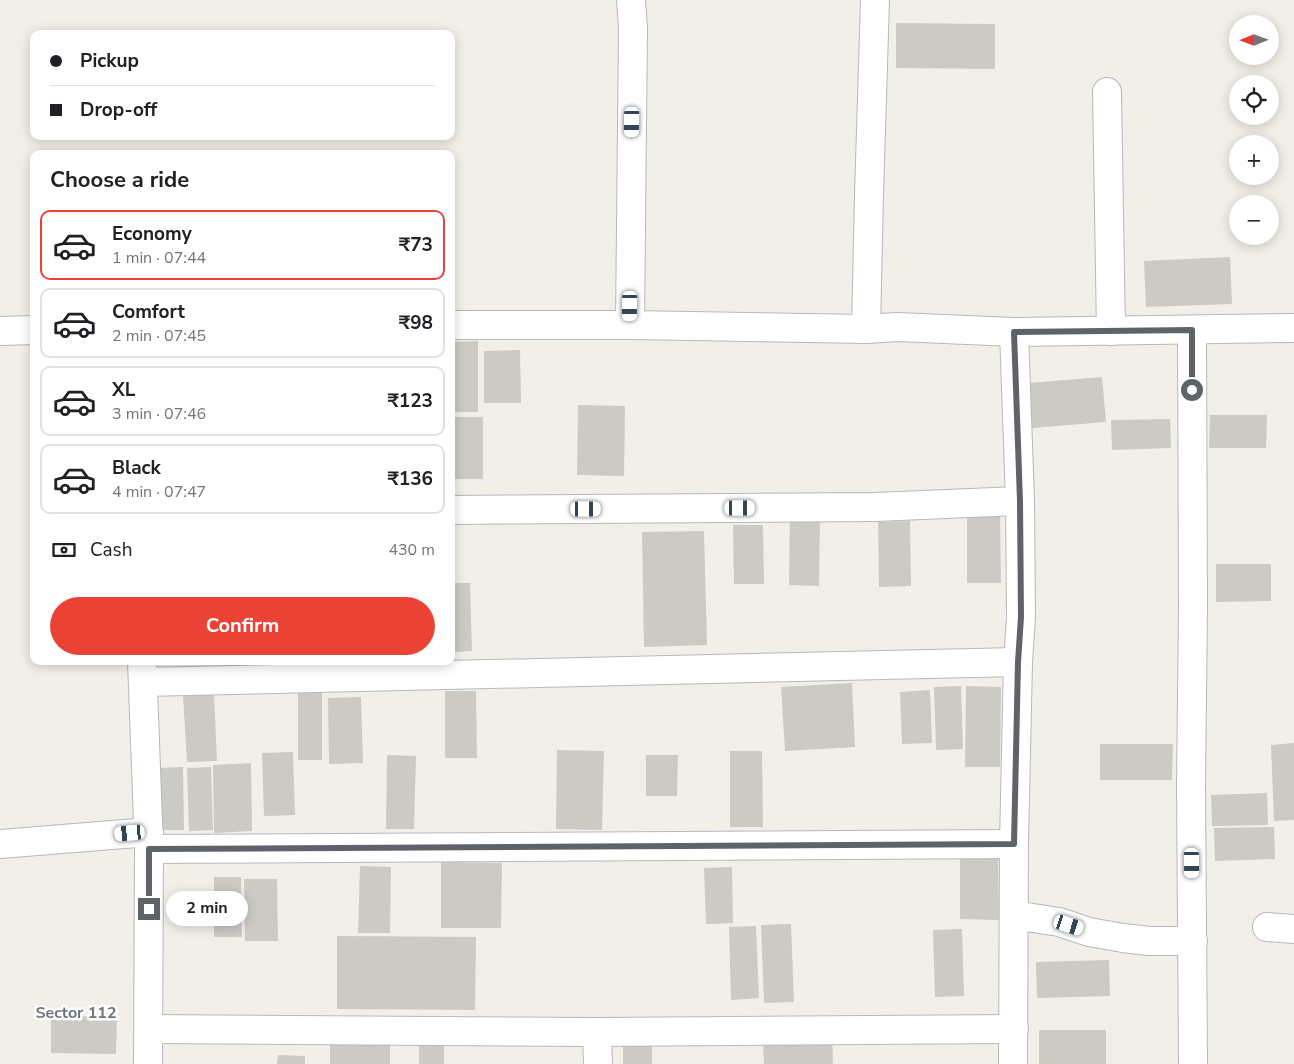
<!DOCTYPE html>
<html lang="en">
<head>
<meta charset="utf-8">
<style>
	:root { --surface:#fff; --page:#f2f2f2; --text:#202124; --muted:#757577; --line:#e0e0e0; --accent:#ea4335 }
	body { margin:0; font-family:"Nunito Sans",sans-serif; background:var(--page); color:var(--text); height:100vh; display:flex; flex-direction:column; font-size:19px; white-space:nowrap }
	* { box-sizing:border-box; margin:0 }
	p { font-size:16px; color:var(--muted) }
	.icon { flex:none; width:28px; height:28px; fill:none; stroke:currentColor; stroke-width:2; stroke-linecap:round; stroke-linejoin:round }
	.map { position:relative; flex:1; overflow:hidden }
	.details { position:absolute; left:30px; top:150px; width:425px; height:515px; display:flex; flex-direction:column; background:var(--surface); border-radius:10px; box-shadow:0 2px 12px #0003 }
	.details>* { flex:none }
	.top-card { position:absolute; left:30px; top:30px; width:425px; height:110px; border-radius:10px; box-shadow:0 2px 12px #0003; display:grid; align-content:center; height:110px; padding:0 20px; background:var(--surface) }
	.needle { width:32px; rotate:269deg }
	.buttons { position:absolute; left:1229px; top:15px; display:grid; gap:10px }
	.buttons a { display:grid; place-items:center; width:50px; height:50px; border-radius:50%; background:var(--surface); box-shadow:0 2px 12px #0003; font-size:25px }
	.end { position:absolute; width:22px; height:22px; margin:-11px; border:6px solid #5f6368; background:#fff; box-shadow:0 0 0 2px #fff }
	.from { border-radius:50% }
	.bubble { position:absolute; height:35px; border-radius:18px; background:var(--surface); box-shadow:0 2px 12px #0003; font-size:16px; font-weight:700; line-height:35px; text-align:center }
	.car { position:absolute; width:15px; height:30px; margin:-15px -8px; border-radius:6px; box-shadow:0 0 4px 1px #0007; background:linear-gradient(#fff 24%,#345 0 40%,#fff 0 76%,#345 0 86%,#fff 0) }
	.top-card b { display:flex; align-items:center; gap:18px; height:48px; font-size:19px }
	.top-card b+b { border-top:1px solid var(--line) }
	.top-card i { width:12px; height:12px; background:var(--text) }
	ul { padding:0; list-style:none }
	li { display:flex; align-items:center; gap:15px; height:70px; margin:0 10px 8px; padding:0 10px; border:2px solid var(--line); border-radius:10px }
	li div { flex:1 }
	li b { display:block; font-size:19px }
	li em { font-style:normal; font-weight:700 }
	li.active { border-color:var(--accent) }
	li>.icon { width:45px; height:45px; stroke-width:1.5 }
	h2 { padding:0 20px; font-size:22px; line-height:60px }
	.pay { display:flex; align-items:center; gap:12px; height:55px; padding:0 20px; font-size:19px }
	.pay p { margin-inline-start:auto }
	.button { display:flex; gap:10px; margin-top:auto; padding:10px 20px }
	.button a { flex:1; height:58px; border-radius:30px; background:var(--accent); color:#fff; font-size:20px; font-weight:700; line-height:58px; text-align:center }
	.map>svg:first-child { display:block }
</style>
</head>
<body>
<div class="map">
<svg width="1294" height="1064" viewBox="0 0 1294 1064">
	<rect width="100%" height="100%" fill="#f1efe8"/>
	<g fill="#cccac5">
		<polygon points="896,23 995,24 995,69 896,68"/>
		<polygon points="1230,257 1232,304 1146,307 1144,261"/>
		<polygon points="478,341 478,412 451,412 451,342"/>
		<polygon points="520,350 521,403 484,403 484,351"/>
		<polygon points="1102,377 1106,422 1032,428 1029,383"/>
		<polygon points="578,405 625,406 624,476 577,475"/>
		<polygon points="1210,415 1267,415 1266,448 1209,448"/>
		<rect x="451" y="417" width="32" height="62"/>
		<polygon points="1170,419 1171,448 1112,450 1111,420"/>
		<polygon points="967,512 1000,512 1001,583 967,583"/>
		<polygon points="790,514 820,514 819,586 789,585"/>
		<polygon points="910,521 911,586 879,587 878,522"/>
		<polygon points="733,525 763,525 764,584 734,584"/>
		<polygon points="704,531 707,645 644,647 642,532"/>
		<polygon points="1216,564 1271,564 1271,601 1216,602"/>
		<polygon points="451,583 470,583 472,651 451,652"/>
		<polygon points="852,683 855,747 785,751 781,687"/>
		<polygon points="961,686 963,749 936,750 934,687"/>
		<polygon points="966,686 1001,687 1000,767 965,767"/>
		<polygon points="930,690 932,743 902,744 900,692"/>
		<polygon points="445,691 476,691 477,758 445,758"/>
		<rect x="298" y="692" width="24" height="68"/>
		<polygon points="214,694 217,761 187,762 183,695"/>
		<polygon points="361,697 363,763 329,764 328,698"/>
		<polygon points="1294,743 1294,820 1274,821 1271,745"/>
		<polygon points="1100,744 1173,744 1172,780 1100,780"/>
		<polygon points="557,750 604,751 602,830 556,829"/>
		<polygon points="730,751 762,751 763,827 730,827"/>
		<polygon points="293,752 295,815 264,816 262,753"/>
		<polygon points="387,755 416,756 414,829 386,829"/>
		<polygon points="646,755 678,755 677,796 646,796"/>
		<polygon points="251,763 252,831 214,833 213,765"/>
		<polygon points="183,767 184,830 155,830 154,768"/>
		<polygon points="211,767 213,830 189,831 187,768"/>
		<polygon points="1267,793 1268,825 1212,826 1211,795"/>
		<polygon points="1274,827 1275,859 1215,861 1214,828"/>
		<polygon points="998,854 999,920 960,919 960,855"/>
		<polygon points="441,862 502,863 501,928 441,928"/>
		<polygon points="360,866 391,867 390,933 358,933"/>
		<polygon points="732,867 733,923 706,924 704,868"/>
		<polygon points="214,877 241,877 242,937 214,937"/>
		<polygon points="244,879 277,879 278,941 245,941"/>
		<polygon points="791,924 794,1002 764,1003 761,925"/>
		<polygon points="756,926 759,998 731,1000 729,927"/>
		<polygon points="962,929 964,996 935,997 933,930"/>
		<polygon points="337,936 476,937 475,1010 337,1009"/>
		<polygon points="1109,960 1110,996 1037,998 1036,962"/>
		<polygon points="51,1016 117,1017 116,1054 51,1053"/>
		<rect x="1039" y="1030" width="67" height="34"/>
		<polygon points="832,1038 833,1064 764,1064 763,1039"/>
		<rect x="623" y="1039" width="29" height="25"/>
		<rect x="419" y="1042" width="25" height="22"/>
		<polygon points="330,1044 390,1045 390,1064 330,1064"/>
		<polygon points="278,1055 305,1056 305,1064 277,1064"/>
	</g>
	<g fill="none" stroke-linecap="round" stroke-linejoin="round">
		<g stroke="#b5b8bc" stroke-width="30">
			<g id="minor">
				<polyline points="1107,92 1111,331"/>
				<polyline points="451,325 630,325 866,329 897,327 1014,332 1294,328"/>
				<polyline points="630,325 633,28 631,0"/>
				<polyline points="866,329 869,195 875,0"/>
				<polyline points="1192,330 1193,609 1191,785 1193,1064"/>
				<polyline points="0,331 34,330"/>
				<polyline points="451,510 875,507 1020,501"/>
				<polyline points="142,661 149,849 148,1064"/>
				<polyline points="143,682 1018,662"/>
				<polyline points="0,844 149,832"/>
				<polyline points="149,849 1014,844"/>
				<polyline points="1014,915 1059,922 1089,932 1123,938 1149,941 1193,941"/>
				<polyline points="1267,927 1294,929"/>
				<polyline points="149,1029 597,1032 1014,1029"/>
				<polyline points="597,1032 598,1064"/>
				<polyline points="1013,1064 1014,844 1018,662 1021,617 1020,501 1014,332"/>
			</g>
		</g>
		<use href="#minor" stroke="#fff" stroke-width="28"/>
	</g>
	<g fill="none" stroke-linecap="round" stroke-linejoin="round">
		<polyline stroke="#5f6368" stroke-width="6" points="149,909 149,849 1014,844 1018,662 1021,617 1020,501 1014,332 1192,330 1192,390"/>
	</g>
	<g text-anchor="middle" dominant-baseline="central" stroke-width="5" stroke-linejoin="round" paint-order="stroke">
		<g font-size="16" font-weight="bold" fill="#70757a" stroke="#fff">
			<text x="76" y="1013">Sector 112</text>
		</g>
	</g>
</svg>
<div class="buttons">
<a><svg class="needle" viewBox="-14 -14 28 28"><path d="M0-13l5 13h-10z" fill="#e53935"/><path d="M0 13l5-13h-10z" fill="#757577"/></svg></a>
<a><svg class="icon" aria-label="locate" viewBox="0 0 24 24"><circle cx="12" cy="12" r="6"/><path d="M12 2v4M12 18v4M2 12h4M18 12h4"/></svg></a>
<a>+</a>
<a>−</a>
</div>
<i class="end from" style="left:1192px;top:390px"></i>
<i class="end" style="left:149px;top:909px"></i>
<div class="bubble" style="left:166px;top:891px;width:82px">2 min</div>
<i class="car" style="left:632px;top:122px;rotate:181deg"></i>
<i class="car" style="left:630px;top:306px;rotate:181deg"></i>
<i class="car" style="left:740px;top:508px;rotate:90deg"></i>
<i class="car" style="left:586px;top:509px;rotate:90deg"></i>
<i class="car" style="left:130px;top:833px;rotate:265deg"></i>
<i class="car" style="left:1192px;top:863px;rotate:179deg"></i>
<i class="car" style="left:1069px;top:925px;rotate:108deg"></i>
<div class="top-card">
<b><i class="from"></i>Pickup</b>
<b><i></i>Drop-off</b>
</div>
<section class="details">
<h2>Choose a ride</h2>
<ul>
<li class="active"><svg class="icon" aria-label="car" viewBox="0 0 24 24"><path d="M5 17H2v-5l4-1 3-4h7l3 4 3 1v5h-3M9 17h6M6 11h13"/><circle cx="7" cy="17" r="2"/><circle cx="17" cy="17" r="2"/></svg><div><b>Economy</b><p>1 min · 07:44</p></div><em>₹73</em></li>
<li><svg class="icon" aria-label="car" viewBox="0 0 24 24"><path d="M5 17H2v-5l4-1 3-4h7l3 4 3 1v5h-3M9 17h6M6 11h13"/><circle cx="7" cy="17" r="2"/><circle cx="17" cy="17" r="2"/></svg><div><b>Comfort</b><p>2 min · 07:45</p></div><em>₹98</em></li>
<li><svg class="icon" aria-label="car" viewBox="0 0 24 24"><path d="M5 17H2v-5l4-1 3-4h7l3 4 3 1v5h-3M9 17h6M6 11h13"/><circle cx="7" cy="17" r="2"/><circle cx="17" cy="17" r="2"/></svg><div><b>XL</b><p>3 min · 07:46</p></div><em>₹123</em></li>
<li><svg class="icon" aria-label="car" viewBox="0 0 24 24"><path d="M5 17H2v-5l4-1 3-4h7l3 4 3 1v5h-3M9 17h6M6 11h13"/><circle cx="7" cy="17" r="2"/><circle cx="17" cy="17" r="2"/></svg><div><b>Black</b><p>4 min · 07:47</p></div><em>₹136</em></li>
</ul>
<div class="pay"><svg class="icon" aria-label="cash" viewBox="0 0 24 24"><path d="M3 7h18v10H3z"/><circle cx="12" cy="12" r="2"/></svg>Cash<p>430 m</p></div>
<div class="button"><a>Confirm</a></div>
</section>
</div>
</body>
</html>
